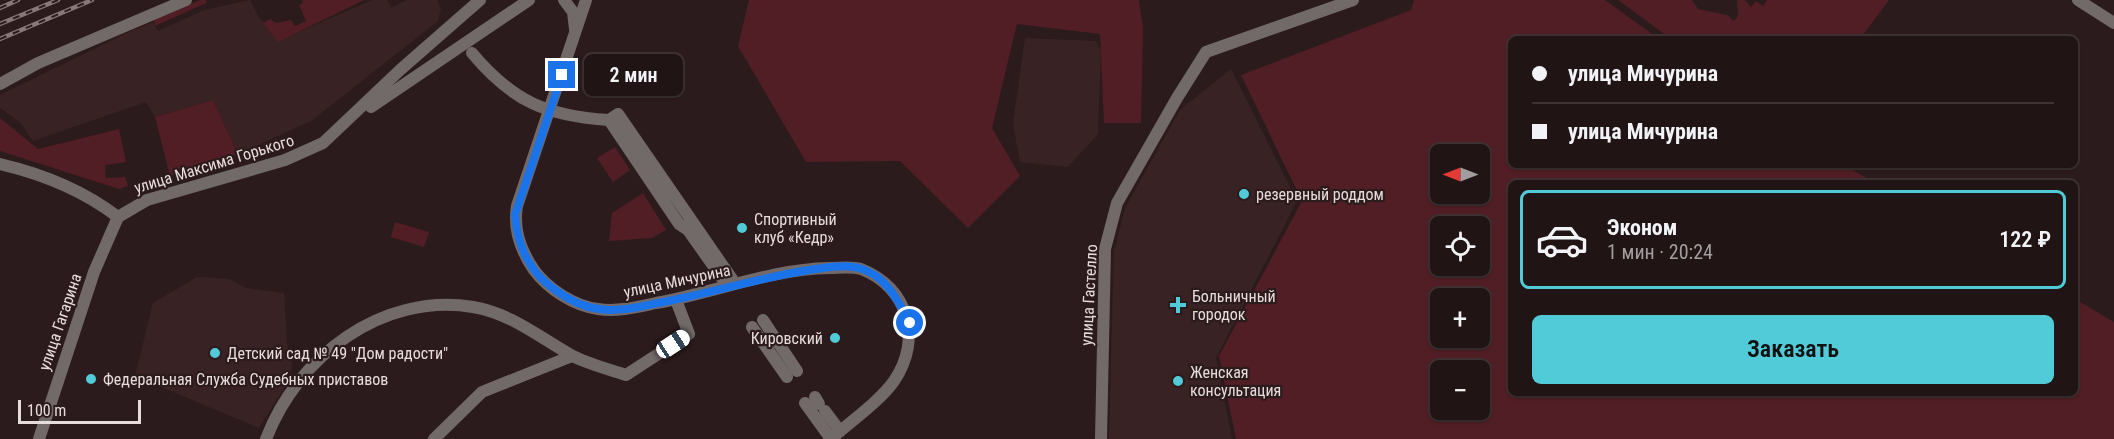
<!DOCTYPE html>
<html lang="ru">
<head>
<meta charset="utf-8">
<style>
	:root { --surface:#211415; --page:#291d1e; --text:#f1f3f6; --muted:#a29ea0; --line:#3e3334; --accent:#52cbd8 }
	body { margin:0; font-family:"Roboto Condensed",sans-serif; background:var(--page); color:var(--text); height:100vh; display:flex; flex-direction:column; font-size:22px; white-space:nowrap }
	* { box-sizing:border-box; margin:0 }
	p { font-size:20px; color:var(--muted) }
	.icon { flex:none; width:33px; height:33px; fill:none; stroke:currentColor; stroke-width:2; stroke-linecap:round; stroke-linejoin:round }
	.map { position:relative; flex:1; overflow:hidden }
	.sheet { position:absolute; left:1508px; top:180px; width:570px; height:216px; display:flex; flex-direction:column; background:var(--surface); border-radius:9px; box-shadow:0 2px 4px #0004,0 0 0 2px var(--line) }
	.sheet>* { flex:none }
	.guide { position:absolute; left:1508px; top:36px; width:570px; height:132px; border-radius:9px; box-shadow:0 2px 4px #0004,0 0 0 2px var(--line); display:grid; align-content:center; height:132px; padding:0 24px; background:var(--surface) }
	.needle { width:39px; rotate:270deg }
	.tools { position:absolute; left:1430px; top:144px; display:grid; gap:12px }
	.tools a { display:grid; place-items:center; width:60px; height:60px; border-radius:9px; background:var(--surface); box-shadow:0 2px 4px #0004,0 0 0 2px var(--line); font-size:30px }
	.scale { position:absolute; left:18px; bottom:15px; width:123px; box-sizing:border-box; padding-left:6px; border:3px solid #e7dcdc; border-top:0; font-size:16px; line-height:21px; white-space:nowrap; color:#e7dcdc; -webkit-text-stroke:4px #2c1b1c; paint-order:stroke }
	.end { position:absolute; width:27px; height:27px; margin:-14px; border:8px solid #1a73e8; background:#fff; box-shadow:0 0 0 3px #fff }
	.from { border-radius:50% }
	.bubble { position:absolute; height:42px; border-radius:9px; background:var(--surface); box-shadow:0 2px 4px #0004,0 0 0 2px var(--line); font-size:20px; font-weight:600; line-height:42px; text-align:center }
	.car { position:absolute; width:18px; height:36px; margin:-18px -9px; border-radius:8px; box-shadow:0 0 4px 2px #0007; background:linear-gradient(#fff 24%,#345 0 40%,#fff 0 76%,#345 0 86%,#fff 0) }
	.guide b { display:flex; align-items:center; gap:21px; height:57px; font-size:22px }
	.guide b+b { border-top:2px solid var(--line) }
	.guide i { width:15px; height:15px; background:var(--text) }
	ul { padding:10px 0 0; list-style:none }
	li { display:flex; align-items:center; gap:18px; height:99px; margin:0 12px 9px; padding:0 12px; border:3px solid transparent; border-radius:9px }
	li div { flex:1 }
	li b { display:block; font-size:22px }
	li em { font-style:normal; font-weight:600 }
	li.current { border-color:var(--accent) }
	li>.icon { width:54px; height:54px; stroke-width:1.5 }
	.button { display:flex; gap:12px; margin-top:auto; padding:12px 24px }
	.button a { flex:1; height:69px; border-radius:9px; background:var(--accent); color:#111; font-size:24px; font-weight:600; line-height:69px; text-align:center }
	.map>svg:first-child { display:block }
</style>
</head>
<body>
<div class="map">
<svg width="2114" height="439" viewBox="0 0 2114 439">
	<rect width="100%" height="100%" fill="#2c1b1c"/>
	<g fill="#392224">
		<polygon points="250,0 258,16 278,41 372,0 387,0 391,8 407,0 437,0 441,8 438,21 311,121 238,154 213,100 155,117 146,102 33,141 21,123 0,108 0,95 127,33 153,22 158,31 204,10"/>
		<polygon points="1025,38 1096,41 1101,51 1098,134 1068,167 1020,162 1013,124"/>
		<polygon points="1231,69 1297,201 1216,358 1232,439 1109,439 1114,252 1125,208 1180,110"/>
		<polygon points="197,277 230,279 246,288 284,293 287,343 292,364 289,380 259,428 135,376 153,303"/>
	</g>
	<g fill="#501e24" fill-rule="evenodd">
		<polygon points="200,0 206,0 206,3 155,26 154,19"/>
		<polygon points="302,0 364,0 278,42 263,23 270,19 276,23 291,20 295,26 306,21 299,5 303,3"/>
		<polygon points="749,0 1139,0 1143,28 1141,123 1104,123 1100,34 1017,24 992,128 1020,176 968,228 900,161 806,162 738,46"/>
		<path d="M1414,0H1605L1659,39H1510V165H1844L1875,183H1510V393H2074L2075,299L2114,322V439H1236L1219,356L1302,201L1241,75L1411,10ZM1440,154H1479V194H1440ZM1440,226H1479V266H1440ZM1440,298H1479V338H1440ZM1440,370H1479V410H1440Z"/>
		<polygon points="1618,0 1692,0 1698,9 1727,15 1734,21 1738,16 1737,0 1745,0 1751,7 1756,1 1763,6 1767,0 1889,0 1860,39 1671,39"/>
		<polygon points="213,100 238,154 170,176 155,117"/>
		<polygon points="0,118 38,149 119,129 126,162 105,165 106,178 125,177 128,186 119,189 0,151"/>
		<polygon points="615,147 630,170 613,182 597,158"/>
		<polygon points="643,193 666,230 652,238 609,241 612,213"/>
		<polygon points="395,222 429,232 424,247 391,237"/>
	</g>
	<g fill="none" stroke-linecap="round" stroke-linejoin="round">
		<g stroke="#726969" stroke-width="12">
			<polyline points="564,0 573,12 575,29"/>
			<path d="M586,0L517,206C513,229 521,251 534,270C548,289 574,306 598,309C618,312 637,307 656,303C713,293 771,269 829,268C839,268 852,266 861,269C908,287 923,339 894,381C880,401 850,422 831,439"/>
			<polyline points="2078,0 2114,23"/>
			<path d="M472,53C513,102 547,116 609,120"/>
			<polyline points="0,84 38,63 186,0"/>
			<polyline points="371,107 529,0"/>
			<path d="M0,164C43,174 83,190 118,217"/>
			<polyline points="724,281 688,230 679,224 609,120 618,114 732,279"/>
			<polyline points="763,320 797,371"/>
			<polyline points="752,327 787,377"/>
			<polyline points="815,397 819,404"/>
			<polyline points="805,403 831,439"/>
			<polyline points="825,411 840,431"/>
			<polyline points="39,439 94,272 118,217 147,200 285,160 323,143 400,70 480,0"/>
			<path d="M266,439C297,357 382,292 473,307C510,313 539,337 571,355C587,364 609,369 626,375L689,334L676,300"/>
			<polyline points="434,439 482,392 572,356"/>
			<polyline points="1101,439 1105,249 1117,203 1177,98 1206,52 1353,0"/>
		</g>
		<g stroke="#877979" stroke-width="4.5">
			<g id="rail">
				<polyline points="0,8 18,0"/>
				<polyline points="0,24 58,0"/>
				<polyline points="0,39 92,0"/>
			</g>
		</g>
		<use href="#rail" stroke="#2c1b1c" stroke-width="2" stroke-dasharray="7" stroke-linecap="butt"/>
	</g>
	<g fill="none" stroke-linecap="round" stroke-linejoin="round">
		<path stroke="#1a73e8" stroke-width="8" d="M562,75L515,215C517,244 529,272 554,289C567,299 582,307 599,309C619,312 638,307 658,303C708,294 758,278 809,270C824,268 844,264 859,268C886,275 898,301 910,323"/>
	</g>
	<g fill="#52cbd8" stroke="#2c1b1c" stroke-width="2">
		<circle cx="1244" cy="194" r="6"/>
		<circle cx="742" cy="228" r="6"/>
		<path d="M1175 296h6v6h6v6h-6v6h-6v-6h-6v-6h6z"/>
		<circle cx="835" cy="338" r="6"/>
		<circle cx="215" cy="353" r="6"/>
		<circle cx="91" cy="379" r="6"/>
		<circle cx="1178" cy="381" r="6"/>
	</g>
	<g text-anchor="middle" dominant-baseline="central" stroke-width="4.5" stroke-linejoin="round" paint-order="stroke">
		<g font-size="16" fill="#e7dcdc" stroke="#2c1b1c">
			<text transform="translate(214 164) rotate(-17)">улица Максима Горького</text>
			<text transform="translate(677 281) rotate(-12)">улица Мичурина</text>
			<text transform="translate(1089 295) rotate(-87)">улица Гастелло</text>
			<text transform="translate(60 322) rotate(-71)">улица Гагарина</text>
		</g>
		<g font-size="16" fill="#e7dcdc" stroke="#2c1b1c" text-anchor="start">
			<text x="1256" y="194">резервный роддом</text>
			<text x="754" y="219">Спортивный<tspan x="754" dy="18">клуб «Кедр»</tspan></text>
			<text x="1192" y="296">Больничный<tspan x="1192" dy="18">городок</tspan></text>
			<text x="823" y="338" text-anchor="end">Кировский</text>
			<text x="227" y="353">Детский сад № 49 "Дом радости"</text>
			<text x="1190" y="372">Женская<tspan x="1190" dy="18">консультация</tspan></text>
			<text x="103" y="379">Федеральная Служба Судебных приставов</text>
		</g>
	</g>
</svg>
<div class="tools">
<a><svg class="needle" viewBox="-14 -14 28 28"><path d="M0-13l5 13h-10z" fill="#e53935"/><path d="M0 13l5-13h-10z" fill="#a29ea0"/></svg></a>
<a><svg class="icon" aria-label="locate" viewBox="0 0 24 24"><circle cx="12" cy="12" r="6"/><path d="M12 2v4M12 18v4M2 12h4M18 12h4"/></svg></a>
<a>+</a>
<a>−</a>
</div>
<div class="scale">100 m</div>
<i class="end from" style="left:910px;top:323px"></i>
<i class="end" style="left:562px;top:75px"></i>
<div class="bubble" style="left:584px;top:54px;width:99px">2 мин</div>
<i class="car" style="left:673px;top:344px;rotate:57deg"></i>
<div class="guide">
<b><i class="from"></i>улица Мичурина</b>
<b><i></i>улица Мичурина</b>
</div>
<section class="sheet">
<ul>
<li class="current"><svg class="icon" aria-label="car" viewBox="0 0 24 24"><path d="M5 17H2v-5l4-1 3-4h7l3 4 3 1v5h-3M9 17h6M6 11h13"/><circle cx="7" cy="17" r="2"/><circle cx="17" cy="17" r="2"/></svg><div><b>Эконом</b><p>1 мин · 20:24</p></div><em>122 ₽</em></li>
</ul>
<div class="button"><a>Заказать</a></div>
</section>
</div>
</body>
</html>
